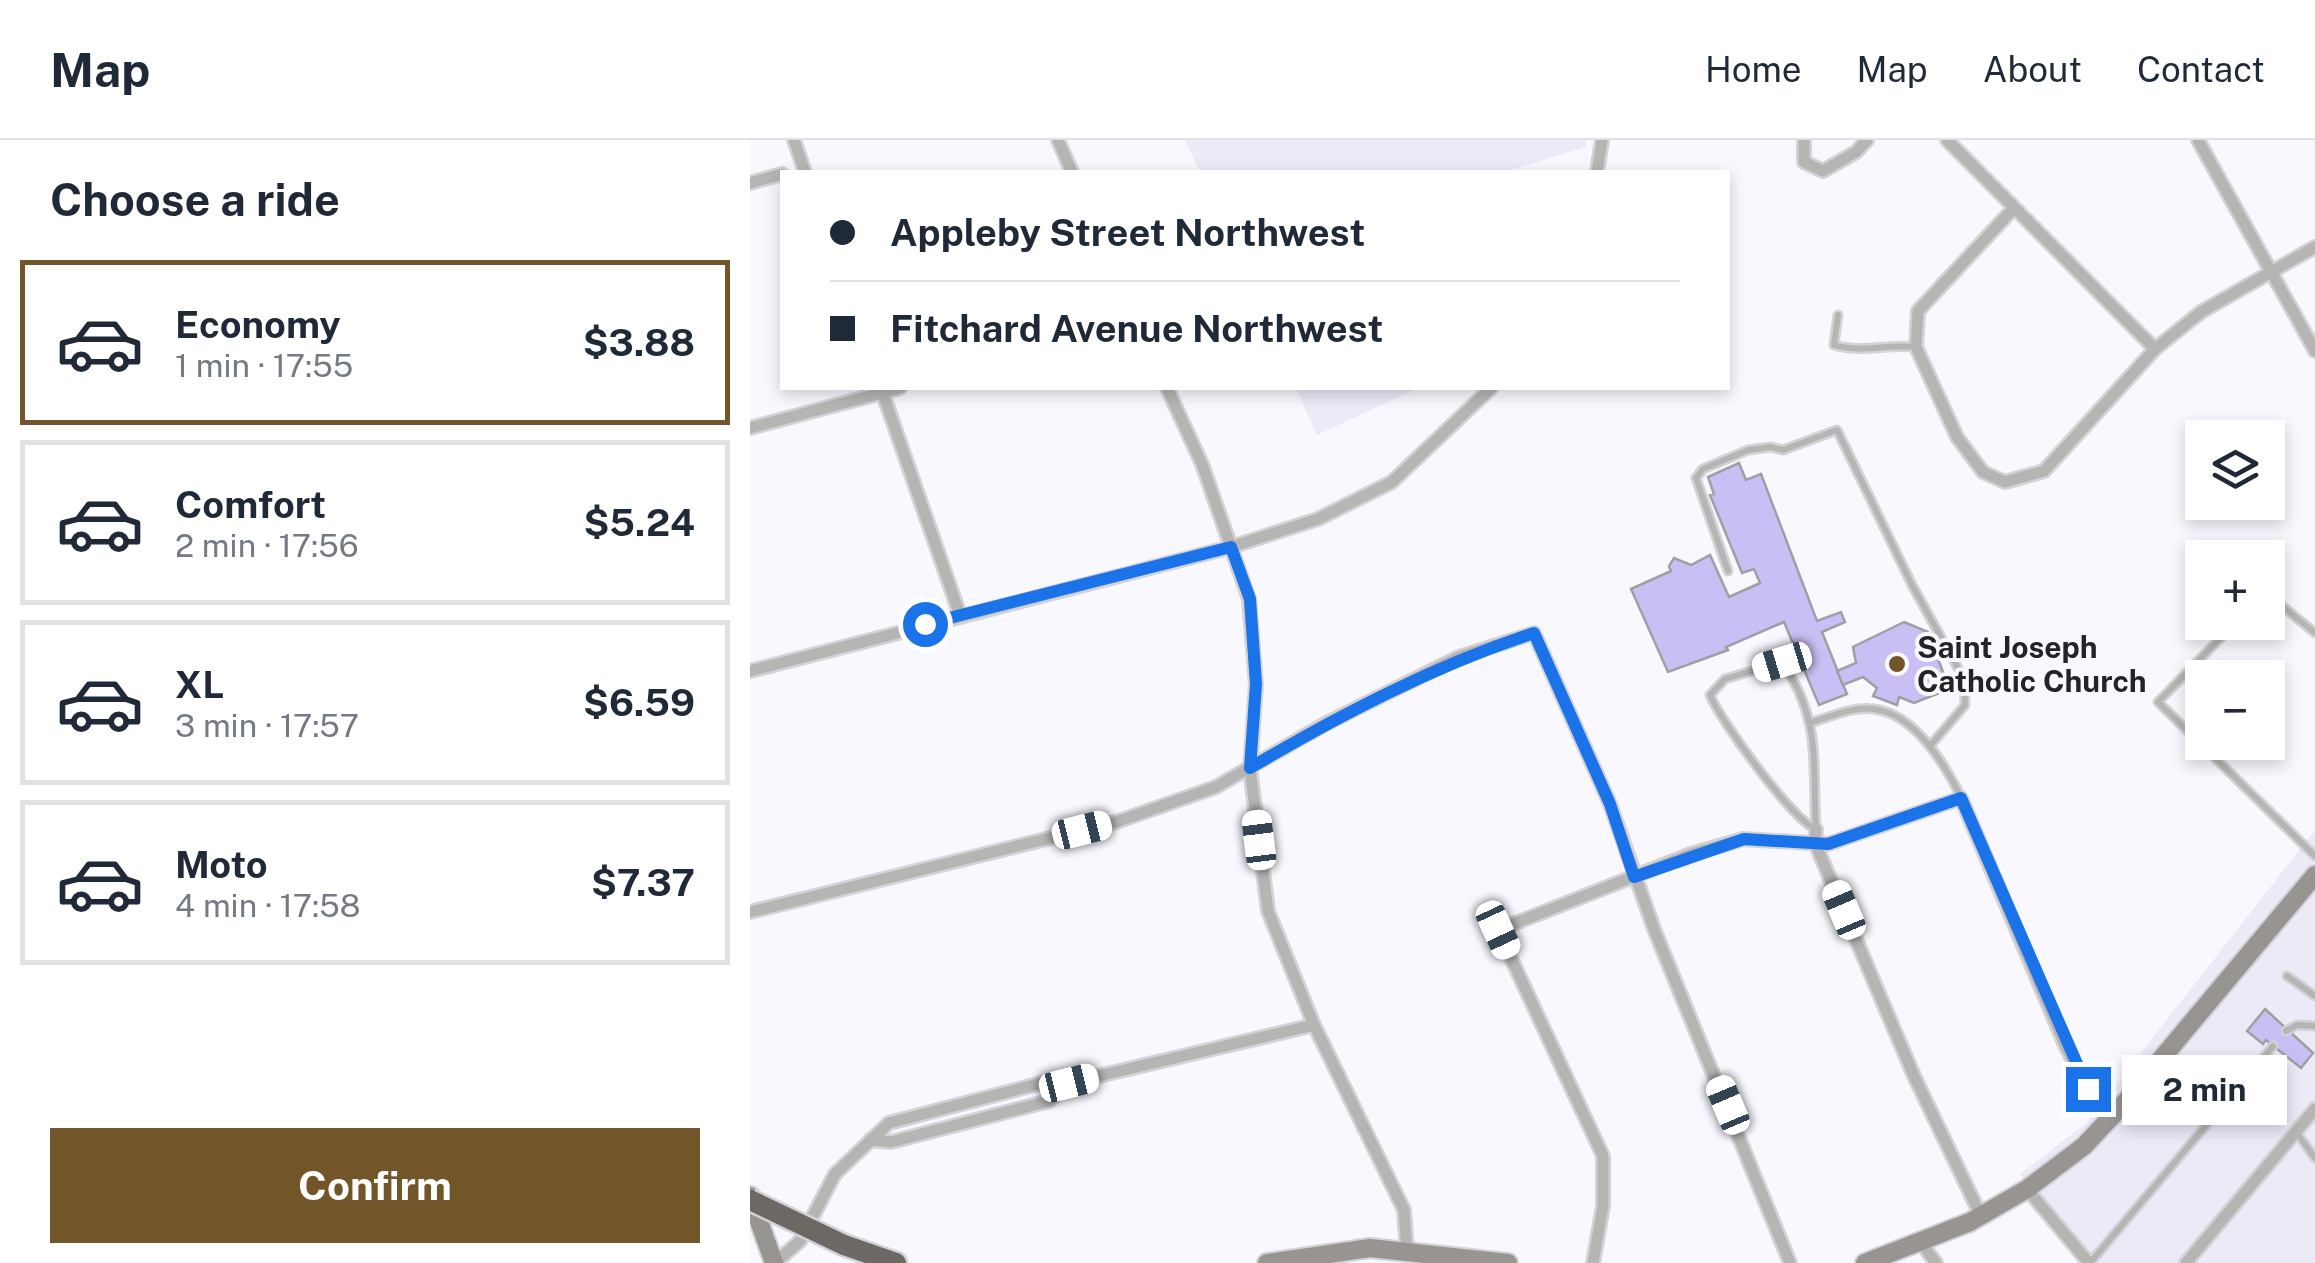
<!DOCTYPE html>
<html lang="en">
<head>
<meta charset="utf-8">
<style>
	:root { --surface:#fff; --page:#f6f6f7; --text:#1f2937; --muted:#747a83; --line:#e0e1e3; --accent:#73552a }
	body { margin:0; font-family:"Public Sans",sans-serif; background:var(--page); color:var(--text); height:100vh; display:flex; flex-direction:column; font-size:38px; white-space:nowrap }
	* { box-sizing:border-box; margin:0 }
	p { font-size:32px; color:var(--muted) }
	.icon { flex:none; width:55px; height:55px; fill:none; stroke:currentColor; stroke-width:2; stroke-linecap:round; stroke-linejoin:round }
	.map { position:relative; flex:1; overflow:hidden }
	.details { display:flex; flex-direction:column; background:var(--surface); width:750px }
	.details>* { flex:none }
	.hud { position:absolute; left:30px; top:30px; width:950px; height:220px; border-radius:0px; box-shadow:0 5px 15px #0003; display:grid; align-content:center; height:220px; padding:0 50px; background:var(--surface) }
	.controls { position:absolute; left:1435px; top:280px; display:grid; gap:20px }
	.controls a { display:grid; place-items:center; width:100px; height:100px; border-radius:0px; background:var(--surface); box-shadow:0 5px 15px #0003; font-size:50px }
	.end { position:absolute; width:45px; height:45px; margin:-22px; border:12px solid #1a73e8; background:#fff; box-shadow:0 0 0 5px #fff }
	.from { border-radius:50% }
	.bubble { position:absolute; height:70px; border-radius:0px; background:var(--surface); box-shadow:0 5px 15px #0003; font-size:32px; font-weight:700; line-height:70px; text-align:center }
	.car { position:absolute; width:30px; height:60px; margin:-30px -15px; border-radius:12px; box-shadow:0 0 8px 2px #0007; background:linear-gradient(#fff 24%,#345 0 40%,#fff 0 76%,#345 0 86%,#fff 0) }
	.hud b { display:flex; align-items:center; gap:35px; height:95px; font-size:38px }
	.hud b+b { border-top:2px solid var(--line) }
	.hud i { width:25px; height:25px; background:var(--text) }
	ul { padding:0; list-style:none }
	li { display:flex; align-items:center; gap:30px; height:165px; margin:0 20px 15px; padding:0 30px; border:5px solid var(--line); border-radius:0px }
	li div { flex:1 }
	li b { display:block; font-size:38px }
	li em { font-style:normal; font-weight:700 }
	li.on { border-color:var(--accent) }
	li>.icon { width:90px; height:90px; stroke-width:1.5 }
	h2 { padding:0 50px; font-size:45px; line-height:120px }
	.action { display:flex; gap:20px; margin-top:auto; padding:20px 50px }
	.action a { flex:1; height:115px; border-radius:0px; background:var(--accent); color:#fff; font-size:40px; font-weight:700; line-height:115px; text-align:center }
	header { display:flex; align-items:center; gap:60px; box-sizing:border-box; height:140px; padding:0 50px; background:var(--surface); border-bottom:2px solid var(--line) }
	header strong { font-size:48px }
	nav { display:flex; gap:55px; margin-inline-start:auto; font-size:35px }
	main { display:flex; flex:1; min-height:0 }
	.map>svg:first-child { display:block }
</style>
</head>
<body>
<header>
<strong>Map</strong>
<nav><a>Home</a><a>Map</a><a>About</a><a>Contact</a></nav>
</header>
<main>
<section class="details">
<h2>Choose a ride</h2>
<ul>
<li class="on"><svg class="icon" aria-label="car" viewBox="0 0 24 24"><path d="M5 17H2v-5l4-1 3-4h7l3 4 3 1v5h-3M9 17h6M6 11h13"/><circle cx="7" cy="17" r="2"/><circle cx="17" cy="17" r="2"/></svg><div><b>Economy</b><p>1 min · 17:55</p></div><em>$3.88</em></li>
<li><svg class="icon" aria-label="car" viewBox="0 0 24 24"><path d="M5 17H2v-5l4-1 3-4h7l3 4 3 1v5h-3M9 17h6M6 11h13"/><circle cx="7" cy="17" r="2"/><circle cx="17" cy="17" r="2"/></svg><div><b>Comfort</b><p>2 min · 17:56</p></div><em>$5.24</em></li>
<li><svg class="icon" aria-label="car" viewBox="0 0 24 24"><path d="M5 17H2v-5l4-1 3-4h7l3 4 3 1v5h-3M9 17h6M6 11h13"/><circle cx="7" cy="17" r="2"/><circle cx="17" cy="17" r="2"/></svg><div><b>XL</b><p>3 min · 17:57</p></div><em>$6.59</em></li>
<li><svg class="icon" aria-label="car" viewBox="0 0 24 24"><path d="M5 17H2v-5l4-1 3-4h7l3 4 3 1v5h-3M9 17h6M6 11h13"/><circle cx="7" cy="17" r="2"/><circle cx="17" cy="17" r="2"/></svg><div><b>Moto</b><p>4 min · 17:58</p></div><em>$7.37</em></li>
</ul>
<div class="action"><a>Confirm</a></div>
</section>
<div class="map">
<svg width="1565" height="1123" viewBox="0 0 1565 1123">
	<rect width="100%" height="100%" fill="#f9f8fe"/>
	<g fill="#eceaf7">
		<polygon points="435,0 836,0 836,7 754,32 450,32"/>
		<polygon points="546,248 668,248 567,295"/>
		<polygon points="1565,690 1565,1123 1328,1123 1270,1034 1336,983"/>
	</g>
	<g fill="#cabff4" stroke="#9f9fa4" stroke-width="2.5">
		<polygon points="989,323 996,340 1011,334 1067,481 1091,472 1095,482 1072,492 1097,554 1069,565 1034,482 976,507 978,510 918,532 881,449 921,431 919,426 924,418 941,425 960,415 979,457 1010,443 1004,429 992,433 960,355 964,354 958,337"/>
		<polygon points="1154,482 1178,492 1196,540 1192,552 1164,563 1149,557 1147,565 1123,556 1127,548 1113,537 1093,545 1087,531 1106,523 1103,507"/>
		<polygon points="1515,869 1563,913 1551,928 1516,900 1513,904 1497,891"/>
	</g>
	<g fill="none" stroke-linecap="round" stroke-linejoin="round">
		<g stroke="#d3d2d7" stroke-width="11">
			<g id="lane">
				<path d="M1088,175L1084,205C1110,213 1137,204 1165,207"/>
				<polyline points="978,431 946,338 953,329 998,310 1021,307 1033,310 1087,290 1162,445 1214,539 1215,565 1180,606"/>
				<polyline points="1518,464 1525,460 1565,493"/>
				<polyline points="1486,482 1408,562 1565,716"/>
				<path d="M1032,522C1072,580 1062,623 1066,689C1043,681 970,580 960,555L975,539Z"/>
				<path d="M1063,582C1082,576 1104,566 1124,569C1165,574 1194,623 1211,657"/>
				<polyline points="1537,836 1565,856"/>
				<polyline points="1536,891 1547,885 1565,886"/>
				<polyline points="1546,992 1565,1018"/>
				<polyline points="1340,1123 1523,906"/>
			</g>
		</g>
		<g stroke="#d3d2d7" stroke-width="16">
			<g id="street">
				<polyline points="44,0 55,32"/>
				<polyline points="308,0 322,32"/>
				<polyline points="1054,0 1054,22 1073,31 1106,12 1117,0"/>
				<polyline points="1197,0 1405,209"/>
				<polyline points="1448,0 1565,211"/>
				<polyline points="847,32 852,0"/>
				<polyline points="0,43 32,34"/>
				<polyline points="1263,69 1168,171 1166,207 1207,297 1233,332 1255,342 1294,331 1405,209 1451,172 1565,107"/>
				<polyline points="131,248 210,475"/>
				<polyline points="417,248 452,324 499,459 506,545 500,628 518,771 564,885 654,1070 657,1112"/>
				<polyline points="0,288 150,248"/>
				<polyline points="0,531 481,407 568,379 642,342 741,248"/>
				<polyline points="1066,689 1065,703 1164,936 1231,1076"/>
				<polyline points="0,772 369,681 466,647 575,584 709,517 784,493 860,664 904,789 1040,1123"/>
				<polyline points="120,1000 141,1002 299,961 319,943 564,885"/>
				<polyline points="1277,1049 1339,1123"/>
				<polyline points="1172,1104 1186,1123"/>
				<polyline points="25,1123 50,1101 85,1034 139,983 292,943 319,943"/>
				<polyline points="843,1123 853,1066 853,1016 748,790 941,714 993,699 1078,704 1211,658 1315,905 1338,949 1368,970"/>
				<polyline points="1436,1123 1565,969"/>
			</g>
		</g>
		<g stroke="#d3d2d7" stroke-width="22">
			<g id="secondary">
				<polyline points="0,1056 24,1123"/>
				<polyline points="517,1123 620,1108 758,1123"/>
				<polyline points="1115,1123 1220,1082 1277,1049 1334,1006 1376,961 1565,735"/>
			</g>
		</g>
		<g stroke="#d3d2d7" stroke-width="25">
			<polyline id="highway" points="94,1105 146,1123"/>
		</g>
		<use href="#lane" stroke="#b7b5b3" stroke-width="6"/>
		<use href="#street" stroke="#b7b5b3" stroke-width="11"/>
		<use href="#secondary" stroke="#979491" stroke-width="18"/>
		<use href="#highway" stroke="#6c6965" stroke-width="20"/>
		<g stroke="#d3d2d7" stroke-width="25" stroke-linecap="butt">
			<polyline id="highway-bridge" points="0,1060 94,1105"/>
		</g>
		<use href="#highway-bridge" stroke="#6c6965" stroke-width="20"/>
	</g>
	<g fill="none" stroke-linecap="round" stroke-linejoin="round">
		<path stroke="#1a73e8" stroke-width="12" d="M175,484L481,407L500,459L506,544L500,628C592,574 684,526 784,493L860,664L884,737L994,699L1078,704L1211,658L1338,949"/>
	</g>
	<circle fill="#73552a" stroke="#f9f8fe" stroke-width="4" cx="1147" cy="524" r="10"/>
	<g text-anchor="middle" dominant-baseline="central" stroke-width="8" stroke-linejoin="round" paint-order="stroke">
		<g font-size="30" font-weight="bold" fill="#242325" stroke="#f9f8fe" text-anchor="start">
			<text x="1167" y="507">Saint Joseph<tspan x="1167" dy="34">Catholic Church</tspan></text>
		</g>
	</g>
</svg>
<div class="controls">
<a><svg class="icon" aria-label="layers" viewBox="0 0 24 24"><path d="M12 4l9 5-9 5-9-5zM3 14l9 5 9-5"/></svg></a>
<a>+</a>
<a>−</a>
</div>
<i class="end from" style="left:175px;top:484px"></i>
<i class="end" style="left:1338px;top:949px"></i>
<div class="bubble" style="left:1372px;top:915px;width:165px">2 min</div>
<i class="car" style="left:1032px;top:522px;rotate:253deg"></i>
<i class="car" style="left:332px;top:690px;rotate:76deg"></i>
<i class="car" style="left:509px;top:700px;rotate:353deg"></i>
<i class="car" style="left:1094px;top:770px;rotate:337deg"></i>
<i class="car" style="left:748px;top:790px;rotate:155deg"></i>
<i class="car" style="left:319px;top:943px;rotate:76deg"></i>
<i class="car" style="left:978px;top:965px;rotate:337deg"></i>
<div class="hud">
<b><i class="from"></i>Appleby Street Northwest</b>
<b><i></i>Fitchard Avenue Northwest</b>
</div>
</div>
</main>
</body>
</html>
